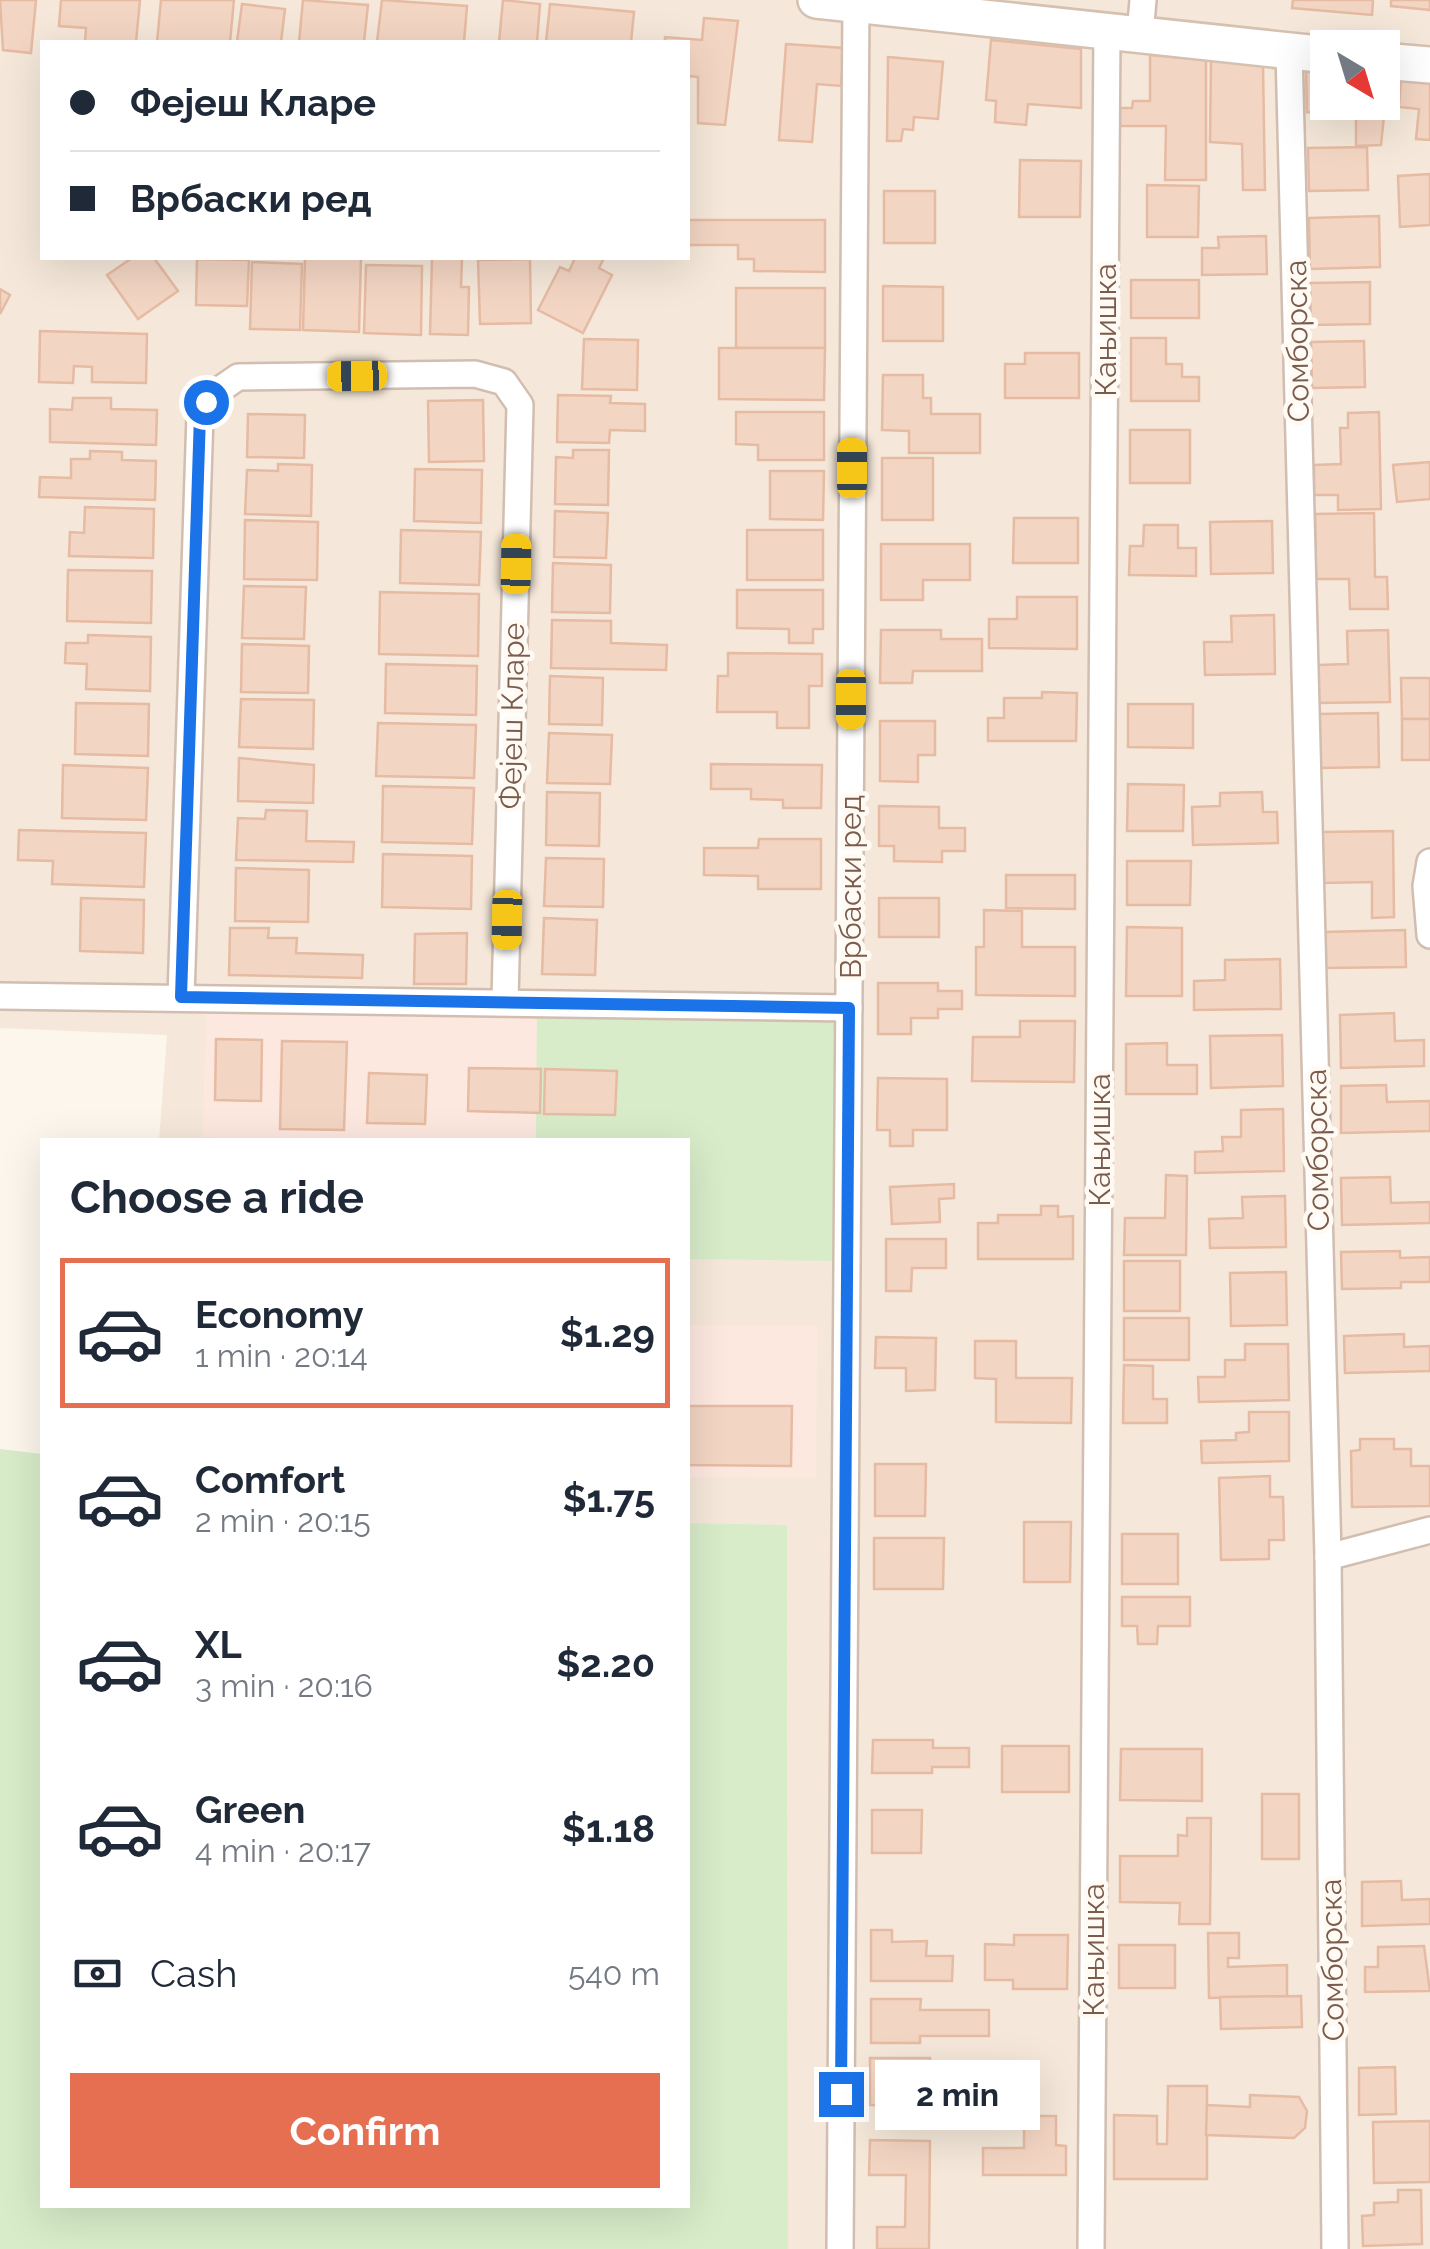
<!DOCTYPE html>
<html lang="en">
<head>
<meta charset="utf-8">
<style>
	:root { --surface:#fff; --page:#f6f6f7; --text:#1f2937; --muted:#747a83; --line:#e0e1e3; --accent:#e76f51 }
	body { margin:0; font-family:Raleway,sans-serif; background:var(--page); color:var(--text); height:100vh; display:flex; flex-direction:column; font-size:38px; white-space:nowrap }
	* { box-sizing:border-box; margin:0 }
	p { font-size:32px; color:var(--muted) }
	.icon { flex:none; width:55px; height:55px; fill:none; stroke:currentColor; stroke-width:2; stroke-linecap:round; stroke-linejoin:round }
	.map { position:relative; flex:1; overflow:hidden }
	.panel { position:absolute; left:40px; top:1138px; width:650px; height:1070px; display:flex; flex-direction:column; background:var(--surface); border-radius:0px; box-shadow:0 10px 40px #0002 }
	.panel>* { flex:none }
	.banner { position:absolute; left:40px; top:40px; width:650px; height:220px; border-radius:0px; box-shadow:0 10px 40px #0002; display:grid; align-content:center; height:220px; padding:0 30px; background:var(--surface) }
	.needle { width:65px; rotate:142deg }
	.controls { position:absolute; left:1310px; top:30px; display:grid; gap:20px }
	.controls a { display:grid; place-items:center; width:90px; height:90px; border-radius:0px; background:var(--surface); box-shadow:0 10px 40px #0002; font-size:50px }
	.end { position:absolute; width:45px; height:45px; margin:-22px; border:12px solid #1a73e8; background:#fff; box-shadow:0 0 0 5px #fff }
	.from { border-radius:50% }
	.bubble { position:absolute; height:70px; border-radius:0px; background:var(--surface); box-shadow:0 10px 40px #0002; font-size:32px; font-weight:700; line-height:70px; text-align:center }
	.car { position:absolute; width:30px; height:60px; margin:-30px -15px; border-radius:12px; box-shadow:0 0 8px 2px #0007; background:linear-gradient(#f5c518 24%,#345 0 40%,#f5c518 0 76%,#345 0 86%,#f5c518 0) }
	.banner b { display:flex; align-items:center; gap:35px; height:95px; font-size:38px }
	.banner b+b { border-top:2px solid var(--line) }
	.banner i { width:25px; height:25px; background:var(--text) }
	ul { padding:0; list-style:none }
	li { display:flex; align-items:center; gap:30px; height:150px; margin:0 20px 15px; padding:0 10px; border:5px solid transparent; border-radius:0px }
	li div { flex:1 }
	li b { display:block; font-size:38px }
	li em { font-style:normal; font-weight:700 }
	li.on { border-color:var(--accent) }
	li>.icon { width:90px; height:90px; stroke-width:1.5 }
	h2 { padding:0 30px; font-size:45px; line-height:120px }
	.pay { display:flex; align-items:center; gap:25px; height:110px; padding:0 30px; font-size:38px }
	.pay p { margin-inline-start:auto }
	.action { display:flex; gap:20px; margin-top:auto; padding:20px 30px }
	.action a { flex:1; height:115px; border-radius:0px; background:var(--accent); color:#fff; font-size:40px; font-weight:700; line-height:115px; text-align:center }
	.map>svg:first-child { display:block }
</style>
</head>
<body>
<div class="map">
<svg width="1430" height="2249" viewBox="0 0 1430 2249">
	<rect width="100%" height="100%" fill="#fdf6ec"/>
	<path fill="#f5e8da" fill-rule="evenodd" d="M0,0H1430V2249H788L787,1526L688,1523V1140H159L167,1035L0,1028ZM42,42H688V258H42ZM1328,48H1382V102H1328Z"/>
	<g fill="#fde8e0">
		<polygon points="206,1000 537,1010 536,1140 203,1137"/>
		<polygon points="688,1325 817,1326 816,1478 688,1477"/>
	</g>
	<g fill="#d8ecc9">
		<polygon points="537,1010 838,1013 835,1261 688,1259 688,1140 536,1140"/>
		<polygon points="0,1449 42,1454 42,2205 688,2205 688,1523 787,1525 788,2249 0,2249"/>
	</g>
	<g fill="#f3d5c3" stroke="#e6bba3" stroke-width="2.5">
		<polygon points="0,0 36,0 31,53 3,50"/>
		<polygon points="61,0 140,0 136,42 85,42 86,28 59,26"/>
		<polygon points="161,0 234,0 230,42 157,42"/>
		<polygon points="303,0 368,5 364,42 299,42"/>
		<polygon points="382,0 467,6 464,42 377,42"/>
		<polygon points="503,0 540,4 537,42 499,42"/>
		<polygon points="1293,0 1373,0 1372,15 1292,8"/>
		<polygon points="1391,0 1430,0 1430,10 1391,6"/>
		<polygon points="242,4 285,9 281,42 237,42"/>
		<polygon points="550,4 634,12 631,42 546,42"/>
		<polygon points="704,18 738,21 725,125 698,123 698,77 688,76 688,42 665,42 665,37 702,40"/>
		<polygon points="991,40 1081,49 1081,108 1028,104 1026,125 995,122 996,101 986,100"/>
		<polygon points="786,44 844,48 841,86 817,84 812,142 779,140"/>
		<polygon points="1150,55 1206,60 1206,180 1165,180 1166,126 1120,126 1120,108 1132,108 1133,101 1150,101"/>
		<polygon points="888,57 943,62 938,119 914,117 913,130 903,129 901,141 887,141"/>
		<polygon points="1211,60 1263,65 1265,190 1243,190 1242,144 1210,142"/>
		<polygon points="1306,69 1328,71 1328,102 1382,102 1382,76 1388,77 1381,145 1356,146 1356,116 1307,112"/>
		<polygon points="1401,78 1430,80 1430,140 1416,139 1419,109 1399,107"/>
		<polygon points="1367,147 1368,190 1309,191 1308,148"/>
		<polygon points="1020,160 1081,161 1080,217 1019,217"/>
		<polygon points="1430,174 1430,225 1400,227 1398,176"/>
		<polygon points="1147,185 1199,186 1198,237 1147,237"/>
		<rect x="884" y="191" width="51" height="52"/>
		<polygon points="1379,216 1380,267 1310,269 1309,218"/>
		<polygon points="688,220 825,220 825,272 754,271 754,259 738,259 738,245 688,245"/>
		<polygon points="1266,236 1267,274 1202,275 1202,248 1219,248 1218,237"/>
		<polygon points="132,258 154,258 178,291 138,319 107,275"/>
		<polygon points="305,258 361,258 359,332 303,330"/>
		<polygon points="432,258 462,258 461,287 469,287 468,335 430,334"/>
		<polygon points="575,258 604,258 599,268 612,275 583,333 538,310 560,267 569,271"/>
		<polygon points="197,259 249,260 247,306 196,305"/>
		<polygon points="530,259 531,323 480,324 478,260"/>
		<polygon points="252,262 302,264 300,330 250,329"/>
		<polygon points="366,265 422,266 421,335 364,333"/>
		<rect x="1131" y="280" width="68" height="38"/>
		<polygon points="1370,282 1370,324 1311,325 1310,283"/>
		<polygon points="883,286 943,287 943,341 883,341"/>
		<rect x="736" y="288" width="89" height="60"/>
		<polygon points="0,289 10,295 0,314"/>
		<polygon points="40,331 147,334 146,383 92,382 92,367 74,366 73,383 39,382"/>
		<polygon points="1131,338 1166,338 1166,364 1182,364 1182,377 1199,377 1199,401 1131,401"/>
		<polygon points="584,339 638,340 637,390 582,389"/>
		<polygon points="1364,341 1365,387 1312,388 1311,342"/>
		<polygon points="719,348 825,348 824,400 719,399"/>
		<polygon points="1025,353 1079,353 1079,398 1005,398 1005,364 1025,364"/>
		<polygon points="883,375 923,375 923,398 931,398 931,414 980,414 980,453 909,453 909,431 882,430"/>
		<polygon points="558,395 611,396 610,403 645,404 645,431 610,430 609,443 557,442"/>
		<polygon points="73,398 111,398 111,409 157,410 156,445 50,442 50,409 72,410"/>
		<polygon points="483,400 484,461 429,462 428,401"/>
		<polygon points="736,412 824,412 824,460 758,460 758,445 736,444"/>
		<polygon points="1379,412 1381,509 1338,510 1338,495 1314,495 1314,465 1341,464 1340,428 1348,428 1348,413"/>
		<polygon points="248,414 305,415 304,458 247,457"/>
		<rect x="1130" y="430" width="60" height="53"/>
		<polygon points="573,450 609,450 608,505 555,504 556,457 573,458"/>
		<polygon points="90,451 122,452 122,460 156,461 155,500 39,497 40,477 71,478 71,459 90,459"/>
		<rect x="882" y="458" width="51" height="62"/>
		<polygon points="1430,462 1430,499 1397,502 1393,465"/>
		<polygon points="278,464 312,465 311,516 245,514 247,470 278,471"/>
		<polygon points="415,469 482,470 481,523 414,521"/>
		<polygon points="770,471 824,471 823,520 770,519"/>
		<polygon points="85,507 154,509 153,558 69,556 70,532 84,533"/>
		<polygon points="555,511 608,513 606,558 554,557"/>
		<polygon points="1374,513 1375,577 1387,577 1388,609 1350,609 1349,579 1316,579 1315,514"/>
		<polygon points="1014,518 1078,518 1078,563 1013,563"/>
		<polygon points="245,520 318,522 317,580 244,579"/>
		<polygon points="1272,521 1273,573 1211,574 1210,522"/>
		<polygon points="1144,525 1178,525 1178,548 1196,548 1196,576 1129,575 1130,546 1143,546"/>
		<polygon points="401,530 481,532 479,585 400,583"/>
		<rect x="747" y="530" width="76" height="50"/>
		<polygon points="881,544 970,544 970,580 923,580 923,600 881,600"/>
		<polygon points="553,563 611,565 610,613 552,612"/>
		<polygon points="68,570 152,571 151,623 67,621"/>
		<polygon points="244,586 306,587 304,639 242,638"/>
		<polygon points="737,590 823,590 823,629 813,629 813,643 789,643 789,629 737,628"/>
		<polygon points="380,592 479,594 478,656 379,654"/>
		<polygon points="1017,597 1077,597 1077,649 989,648 989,619 1017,619"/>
		<polygon points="1274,615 1275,674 1205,675 1204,642 1232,642 1231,616"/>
		<polygon points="552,620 611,621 611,643 667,645 666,670 551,668"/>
		<polygon points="881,630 941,630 941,639 982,639 982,671 913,671 912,683 880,683"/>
		<polygon points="1388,630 1390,702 1318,703 1318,665 1348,664 1347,631"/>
		<polygon points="88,635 151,637 150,691 86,689 87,664 65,663 66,643 88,643"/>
		<polygon points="242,644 309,646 308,693 241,692"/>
		<polygon points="728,653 822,654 822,686 809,686 809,728 777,728 777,712 717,712 718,676 728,676"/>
		<polygon points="386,664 477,666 476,715 385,713"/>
		<polygon points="550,676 603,678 602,725 549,724"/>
		<polygon points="1401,678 1430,678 1430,719 1402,719"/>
		<polygon points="1042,692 1077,693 1076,741 988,741 988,718 1004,718 1004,698 1042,698"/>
		<polygon points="241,699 314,700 313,749 239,747"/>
		<polygon points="76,703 149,704 148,756 75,754"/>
		<polygon points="1128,704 1193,704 1193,748 1128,747"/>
		<polygon points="1378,713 1379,767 1319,768 1318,714"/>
		<rect x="1402" y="719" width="28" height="41"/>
		<polygon points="880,721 935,721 935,755 918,755 918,782 880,781"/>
		<polygon points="378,723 476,725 474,778 376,776"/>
		<polygon points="549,733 612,735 610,784 547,783"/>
		<polygon points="239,758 314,765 313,803 238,801"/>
		<polygon points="711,764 822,765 821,808 783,808 783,800 751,799 751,789 711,789"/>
		<polygon points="63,765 148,768 146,820 62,818"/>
		<polygon points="1128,784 1184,785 1183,831 1127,831"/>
		<polygon points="383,786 474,788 472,844 382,842"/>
		<polygon points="547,792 600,793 599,846 546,845"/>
		<polygon points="1262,792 1263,812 1277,812 1278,843 1193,845 1192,807 1220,806 1220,793"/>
		<polygon points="879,806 939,807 939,828 965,828 965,851 942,851 942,862 894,861 894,846 879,846"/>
		<polygon points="266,810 307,811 306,841 354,842 353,862 236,860 238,818 265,819"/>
		<polygon points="19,830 146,833 144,887 52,884 53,861 18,860"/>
		<polygon points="1393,831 1394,917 1372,918 1372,882 1322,883 1321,832"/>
		<polygon points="759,839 821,839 821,889 758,889 758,876 704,875 704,848 758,848"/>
		<polygon points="383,854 472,856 471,909 382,907"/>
		<polygon points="546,858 604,859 603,907 544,906"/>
		<polygon points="1127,861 1191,861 1190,905 1127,905"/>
		<polygon points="236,868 309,870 308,922 235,921"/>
		<polygon points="1006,875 1075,875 1075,909 1006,908"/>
		<polygon points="81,898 144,900 143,953 80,951"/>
		<rect x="879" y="898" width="60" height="39"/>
		<polygon points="984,910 1022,911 1022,947 1075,947 1075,996 976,995 976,947 984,947"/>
		<polygon points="544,918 597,920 595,975 542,974"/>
		<polygon points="1127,927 1182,928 1182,996 1126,996"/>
		<polygon points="230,928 269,928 268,938 297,938 296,953 363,955 362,978 229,975"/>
		<polygon points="1405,930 1406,967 1323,968 1323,932"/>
		<polygon points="467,933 466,984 414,984 415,934"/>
		<polygon points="1280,959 1281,1009 1194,1010 1194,981 1225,980 1225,960"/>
		<polygon points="878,983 938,983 938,991 962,991 962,1009 938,1009 938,1018 911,1018 911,1034 878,1034"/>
		<polygon points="1394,1013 1395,1041 1424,1040 1424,1066 1341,1068 1340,1015"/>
		<polygon points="1020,1021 1075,1021 1074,1082 972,1081 973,1037 1020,1037"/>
		<polygon points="1282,1035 1283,1086 1211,1088 1210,1036"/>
		<polygon points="216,1039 262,1040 261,1101 215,1100"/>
		<polygon points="282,1041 347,1042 344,1130 280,1129"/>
		<polygon points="1167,1043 1167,1065 1197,1065 1197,1094 1126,1094 1126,1044"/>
		<polygon points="469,1068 541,1069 540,1113 468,1111"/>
		<polygon points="545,1069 617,1071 615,1115 544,1114"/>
		<polygon points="369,1073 427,1075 425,1124 367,1123"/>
		<polygon points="878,1078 947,1079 947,1130 913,1130 913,1146 890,1146 890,1130 877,1130"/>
		<polygon points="1386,1085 1387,1102 1430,1101 1430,1131 1341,1133 1341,1086"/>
		<polygon points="1283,1109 1284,1171 1195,1173 1195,1152 1223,1151 1222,1137 1241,1137 1241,1110"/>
		<polygon points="1166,1175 1187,1176 1186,1255 1124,1255 1125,1218 1165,1218"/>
		<polygon points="1390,1177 1391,1203 1430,1202 1430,1223 1342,1225 1341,1178"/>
		<polygon points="954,1184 954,1198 939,1199 940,1222 892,1224 890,1187"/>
		<polygon points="1285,1196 1286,1247 1210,1248 1209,1219 1243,1218 1242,1197"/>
		<polygon points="1041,1206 1058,1206 1058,1217 1073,1216 1073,1259 978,1259 978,1223 998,1223 998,1215 1041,1215"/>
		<polygon points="886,1239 946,1239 946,1268 912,1268 911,1291 886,1291"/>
		<polygon points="1400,1251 1400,1258 1430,1257 1430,1282 1401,1282 1401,1288 1342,1289 1341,1252"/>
		<rect x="1124" y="1261" width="56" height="50"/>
		<polygon points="1286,1272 1287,1325 1231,1326 1230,1273"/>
		<rect x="1124" y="1318" width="65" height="42"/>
		<polygon points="1404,1334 1404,1347 1430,1346 1430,1371 1345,1373 1344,1336"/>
		<polygon points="876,1337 936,1338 935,1390 906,1391 906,1368 875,1368"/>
		<polygon points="975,1341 1016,1341 1016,1378 1072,1378 1071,1423 996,1422 996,1379 975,1378"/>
		<polygon points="1245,1344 1288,1344 1289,1400 1199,1402 1198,1377 1225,1377 1225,1360 1245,1360"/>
		<polygon points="1124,1365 1153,1366 1153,1399 1167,1399 1167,1423 1123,1423"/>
		<polygon points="688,1406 792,1406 791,1466 688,1465"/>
		<polygon points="1249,1412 1289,1412 1289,1461 1202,1463 1201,1441 1236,1440 1236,1433 1249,1432"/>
		<polygon points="1360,1439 1394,1439 1394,1449 1411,1449 1411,1466 1430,1466 1430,1506 1352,1507 1351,1451 1360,1450"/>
		<polygon points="875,1464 926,1464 925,1516 875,1516"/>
		<polygon points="1270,1476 1270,1497 1283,1497 1284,1540 1269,1540 1269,1559 1221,1560 1219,1478"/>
		<polygon points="1024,1522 1071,1522 1070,1582 1024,1582"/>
		<rect x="1122" y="1534" width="56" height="50"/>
		<polygon points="874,1538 944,1538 943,1589 874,1589"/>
		<polygon points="1122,1597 1190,1597 1190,1626 1158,1626 1157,1644 1138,1644 1137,1626 1122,1626"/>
		<polygon points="873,1740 933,1740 933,1748 969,1748 969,1767 932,1767 932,1773 872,1773"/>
		<rect x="1002" y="1746" width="67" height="46"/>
		<polygon points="1121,1749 1202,1749 1202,1801 1120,1800"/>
		<rect x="1262" y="1794" width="37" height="65"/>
		<polygon points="872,1810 922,1810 921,1853 872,1853"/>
		<polygon points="1187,1818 1211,1818 1210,1924 1179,1924 1180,1903 1120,1902 1120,1856 1178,1856 1178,1835 1187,1836"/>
		<polygon points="1401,1881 1402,1900 1430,1899 1430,1924 1362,1926 1362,1882"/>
		<polygon points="871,1930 892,1930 892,1942 927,1941 926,1956 953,1956 952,1981 871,1981"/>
		<polygon points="1208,1933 1239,1933 1239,1958 1228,1958 1228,1967 1287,1965 1287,1996 1209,1998"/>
		<polygon points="1014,1935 1068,1935 1067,1989 1013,1989 1013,1980 985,1980 985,1944 1014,1945"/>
		<rect x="1119" y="1945" width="56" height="43"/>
		<polygon points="1424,1946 1430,1991 1365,1992 1365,1967 1378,1967 1378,1947"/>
		<polygon points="1301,1996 1302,2027 1221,2029 1220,1997"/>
		<polygon points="871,1999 921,1999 920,2010 989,2010 989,2036 920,2036 920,2043 871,2043"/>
		<polygon points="870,2058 930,2058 930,2106 870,2105"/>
		<polygon points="1395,2067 1396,2114 1359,2115 1359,2068"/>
		<polygon points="1168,2086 1207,2086 1207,2179 1114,2179 1114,2115 1157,2116 1157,2144 1167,2144"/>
		<polygon points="1250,2095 1299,2097 1307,2111 1305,2128 1294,2138 1206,2135 1207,2105 1250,2107"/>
		<polygon points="1024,2116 1056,2116 1056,2145 1066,2146 1066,2175 983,2175 983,2148 1024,2148"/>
		<polygon points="1430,2121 1430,2182 1374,2183 1373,2122"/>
		<polygon points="870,2140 930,2141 929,2249 877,2249 877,2227 905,2227 906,2175 869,2175"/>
		<polygon points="1398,2190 1421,2190 1422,2244 1363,2246 1362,2216 1374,2215 1374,2203 1398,2202"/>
	</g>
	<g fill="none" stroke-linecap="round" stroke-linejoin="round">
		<g stroke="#d1beb0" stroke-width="30">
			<g id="street">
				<polyline points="1140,35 1143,0"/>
				<polyline points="1289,52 1328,1557 1335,2249"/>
				<polyline points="1430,862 1426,886 1430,935"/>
				<polyline points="0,996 849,1008"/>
				<polyline points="181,997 200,415 212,395 238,377 475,374 504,382 520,405 505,1000"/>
				<polyline points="1328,1557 1430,1530"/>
				<polyline points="840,2249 856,4"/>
				<polyline points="1091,2249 1107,31"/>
			</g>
		</g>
		<g stroke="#d6c0b0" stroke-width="40">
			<g id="secondary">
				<polyline points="816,0 1328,55"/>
				<polyline points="1382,61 1430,65"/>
			</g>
		</g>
		<use href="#street" stroke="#fff" stroke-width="25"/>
		<use href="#secondary" stroke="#fff" stroke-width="35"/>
	</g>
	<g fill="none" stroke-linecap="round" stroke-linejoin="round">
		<polyline stroke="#1a73e8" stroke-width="12" points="206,402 200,415 181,997 849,1008 841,2094"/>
	</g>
	<g text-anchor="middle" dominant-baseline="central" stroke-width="9" stroke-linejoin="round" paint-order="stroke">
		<g font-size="30" fill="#7a5c4d" stroke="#fffaf3">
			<text transform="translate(1105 330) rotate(-90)">Кањишка</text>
			<text transform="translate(1297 341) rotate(-91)">Сомборска</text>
			<text transform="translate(512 716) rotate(-89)">Фејеш Кларе</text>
			<text transform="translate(850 887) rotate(-90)">Врбаски ред</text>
			<text transform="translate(1099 1140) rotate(-90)">Кањишка</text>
			<text transform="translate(1317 1150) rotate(-91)">Сомборска</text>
			<text transform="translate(1093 1950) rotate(-90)">Кањишка</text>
			<text transform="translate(1332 1960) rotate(-91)">Сомборска</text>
		</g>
	</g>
</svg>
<div class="controls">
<a><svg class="needle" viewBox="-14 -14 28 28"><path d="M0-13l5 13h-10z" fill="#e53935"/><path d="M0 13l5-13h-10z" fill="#747a83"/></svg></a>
</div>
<i class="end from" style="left:206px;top:402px"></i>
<i class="end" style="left:841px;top:2094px"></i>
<div class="bubble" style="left:875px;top:2060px;width:165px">2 min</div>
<i class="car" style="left:357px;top:376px;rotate:269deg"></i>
<i class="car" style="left:852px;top:468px;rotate:0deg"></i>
<i class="car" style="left:516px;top:564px;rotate:1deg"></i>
<i class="car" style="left:851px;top:699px;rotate:180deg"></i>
<i class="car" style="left:507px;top:920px;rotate:181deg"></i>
<div class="banner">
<b><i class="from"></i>Фејеш Кларе</b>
<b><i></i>Врбаски ред</b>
</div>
<section class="panel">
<h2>Choose a ride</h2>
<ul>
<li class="on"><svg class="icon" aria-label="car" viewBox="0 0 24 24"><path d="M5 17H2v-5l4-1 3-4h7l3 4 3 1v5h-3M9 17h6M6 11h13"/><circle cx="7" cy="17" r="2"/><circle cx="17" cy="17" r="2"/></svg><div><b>Economy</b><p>1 min · 20:14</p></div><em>$1.29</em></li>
<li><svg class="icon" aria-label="car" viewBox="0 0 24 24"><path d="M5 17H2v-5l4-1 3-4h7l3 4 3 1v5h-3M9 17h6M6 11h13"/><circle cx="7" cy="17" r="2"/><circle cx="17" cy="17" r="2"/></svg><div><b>Comfort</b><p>2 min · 20:15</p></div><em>$1.75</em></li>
<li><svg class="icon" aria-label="car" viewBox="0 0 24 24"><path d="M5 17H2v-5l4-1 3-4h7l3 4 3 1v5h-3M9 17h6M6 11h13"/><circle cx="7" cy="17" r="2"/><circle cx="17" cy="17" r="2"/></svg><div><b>XL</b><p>3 min · 20:16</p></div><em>$2.20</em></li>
<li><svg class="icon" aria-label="car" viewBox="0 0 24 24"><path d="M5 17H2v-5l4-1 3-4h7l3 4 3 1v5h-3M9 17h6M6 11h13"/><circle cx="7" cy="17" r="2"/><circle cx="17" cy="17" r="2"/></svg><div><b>Green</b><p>4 min · 20:17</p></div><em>$1.18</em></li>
</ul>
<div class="pay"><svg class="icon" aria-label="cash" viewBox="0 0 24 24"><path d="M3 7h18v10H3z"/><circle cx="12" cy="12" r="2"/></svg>Cash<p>540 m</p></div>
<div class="action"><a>Confirm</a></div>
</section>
</div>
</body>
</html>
